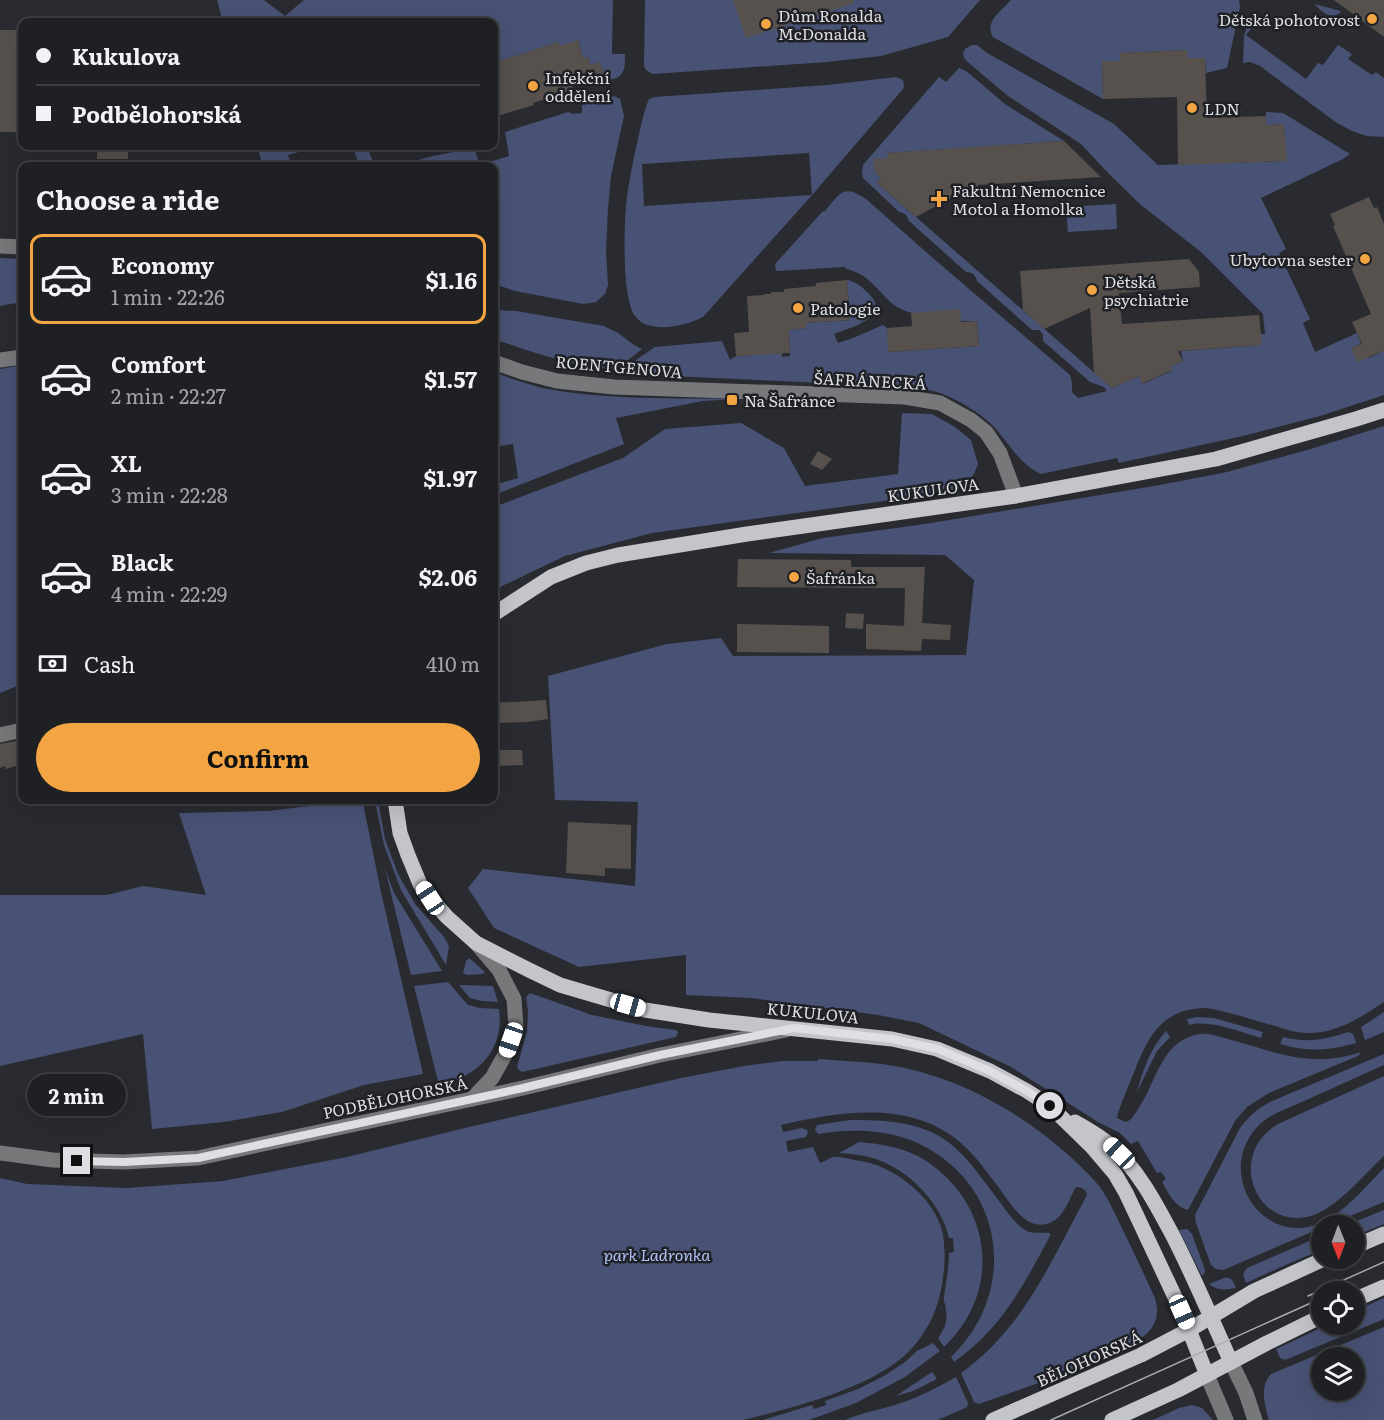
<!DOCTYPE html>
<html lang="en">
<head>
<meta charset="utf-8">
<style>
	:root { --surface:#1f2024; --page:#2c2d31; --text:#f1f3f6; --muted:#a1a3a6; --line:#3c3e41; --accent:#f2a542 }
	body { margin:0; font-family:Literata,serif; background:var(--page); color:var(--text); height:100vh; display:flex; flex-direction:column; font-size:22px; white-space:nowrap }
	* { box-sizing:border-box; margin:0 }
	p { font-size:20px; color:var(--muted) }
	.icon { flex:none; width:33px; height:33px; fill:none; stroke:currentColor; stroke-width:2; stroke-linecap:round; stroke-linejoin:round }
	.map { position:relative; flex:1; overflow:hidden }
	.drawer { position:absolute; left:18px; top:162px; width:480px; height:642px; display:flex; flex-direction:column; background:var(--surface); border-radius:12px; box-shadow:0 6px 24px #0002,0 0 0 2px var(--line) }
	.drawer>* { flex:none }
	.hud { position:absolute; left:18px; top:18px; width:480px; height:132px; border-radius:12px; box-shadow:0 6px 24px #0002,0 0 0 2px var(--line); display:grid; align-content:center; height:132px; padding:0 18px; background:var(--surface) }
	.needle { width:39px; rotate:179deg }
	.controls { position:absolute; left:1311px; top:1215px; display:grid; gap:12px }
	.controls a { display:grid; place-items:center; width:54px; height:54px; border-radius:50%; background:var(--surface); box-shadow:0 6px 24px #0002,0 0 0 2px var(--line); font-size:30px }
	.end { position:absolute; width:27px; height:27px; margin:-14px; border:8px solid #dedfe3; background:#111; box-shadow:0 0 0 3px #111 }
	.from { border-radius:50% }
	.bubble { position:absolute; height:42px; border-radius:21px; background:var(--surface); box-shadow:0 6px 24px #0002,0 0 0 2px var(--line); font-size:20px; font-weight:700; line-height:42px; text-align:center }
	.car { position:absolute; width:18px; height:36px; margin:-18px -9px; border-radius:8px; box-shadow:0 0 4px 2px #0007; background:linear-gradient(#fff 24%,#345 0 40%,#fff 0 76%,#345 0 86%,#fff 0) }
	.hud b { display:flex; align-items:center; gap:21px; height:57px; font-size:22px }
	.hud b+b { border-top:2px solid var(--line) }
	.hud i { width:15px; height:15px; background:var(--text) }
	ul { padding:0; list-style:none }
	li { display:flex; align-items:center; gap:18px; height:90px; margin:0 12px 9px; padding:0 6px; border:3px solid transparent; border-radius:12px }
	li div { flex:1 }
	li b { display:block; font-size:22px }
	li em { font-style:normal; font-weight:700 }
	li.on { border-color:var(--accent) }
	li>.icon { width:54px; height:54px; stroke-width:1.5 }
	h2 { padding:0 18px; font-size:27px; line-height:72px }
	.pay { display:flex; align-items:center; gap:15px; height:66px; padding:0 18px; font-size:22px }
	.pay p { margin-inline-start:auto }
	.primary-button { display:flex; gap:12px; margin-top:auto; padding:12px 18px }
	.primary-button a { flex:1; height:69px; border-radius:36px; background:var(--accent); color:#111; font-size:24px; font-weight:700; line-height:69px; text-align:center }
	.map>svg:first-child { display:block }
</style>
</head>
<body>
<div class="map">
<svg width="1384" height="1420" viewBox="0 0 1384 1420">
	<rect width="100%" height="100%" fill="#292b30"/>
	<g fill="#485274" fill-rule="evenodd">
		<path d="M217,0H264L285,16L304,0H613L612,54H625C625,59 625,65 624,69C620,81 608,81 600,76L604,74L600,62L590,65L589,57L583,58L578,40L564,61L558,42L494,63V22H223Z"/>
		<polygon points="645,0 980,0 948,37 881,56 827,62 653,74 646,70 644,66"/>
		<path d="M1011,0H1239L1240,7L1227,68L1206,73L1205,58H1187V50L1120,53V61L1102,62L1103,99L993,37C984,22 1000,12 1011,0Z"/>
		<path d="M1314,4L1341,11L1340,13C1329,20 1322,11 1314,4Z"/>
		<polygon points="1252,20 1255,23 1246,35 1306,79 1318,63 1323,65 1338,45 1352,54 1348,59 1372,75 1376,72 1384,78 1384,137 1367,136 1352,131 1337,123 1260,66 1250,62 1243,63 1244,36 1248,23"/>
		<path d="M972,45H977L987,53L1114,124L1158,165L1286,161L1284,124L1266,125V112L1283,113L1350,154L1343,159L1261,198L1286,249L1279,253L1310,319L1303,323L1315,352L1357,333L1361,344L1351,348L1369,358L1384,351V395L1320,416L1243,436L1119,463L1117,458L1041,474C1020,464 1010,445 995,428C984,415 957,399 940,393C932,390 921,389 912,387L627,374L624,368L655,347L722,341L730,360L736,356L782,353V357L790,356L789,330L806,328V323L850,320L847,280C857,282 861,286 868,293C893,316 851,328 834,334L838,343L853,338L883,325L887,328L889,352L979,346L977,321C958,322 909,317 894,305C877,291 870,274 846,269L845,267L776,271L775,264L823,211L824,212C840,194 842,183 866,199L934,259L1070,375L1072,383V392L1078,398L1107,391L1104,387L1090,382L1043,341V334L1039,330H1032L977,281C975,275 973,272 966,272L909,221C907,215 905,213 899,212L863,178L862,173L863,165L939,77L946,82L959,68L966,71L1005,104L1064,141L888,153V158L874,160L875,172L881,178L877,183L1112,388L1139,376L1143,384L1171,371L1170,367L1183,361L1181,351L1261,345V334H1265L1263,314L1201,252L1141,205L1109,174L1081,144L1008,96L970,64L964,58L963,53L965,49Z"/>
		<path d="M896,77L903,80L904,86L903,89L813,194L703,317C686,326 649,335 635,316C622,298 624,230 626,207C628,183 634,158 639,134C642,123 644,110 649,99L654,97L828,85ZM809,153L812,195L644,206L642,164Z"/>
		<polygon points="614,96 620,99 624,116 611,176 608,208 606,251 608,285 605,294 596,302 583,304 515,291 494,284 494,166 396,166 433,156 474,148 480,165 509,156 505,132 568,112 573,114 582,113 582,105"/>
		<polygon points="257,146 320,146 288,155 291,166 263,166"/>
		<path d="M358,146H364L367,147L375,166H361C358,159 351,152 358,146Z"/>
		<polygon points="1116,204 1117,229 1068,232 1066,207"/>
		<polygon points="0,258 22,259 22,302 0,306"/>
		<path d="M494,310L516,311L604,326L618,333L634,345L642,349L618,368C575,368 533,352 494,339Z"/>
		<polygon points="22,365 22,684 0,693 0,369"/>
		<path d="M494,372C509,378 526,384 542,388C606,400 672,398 737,399L703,401L616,418L624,444L494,495V485L518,478L513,444L494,447Z"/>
		<polygon points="902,413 932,414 955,427 971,440 978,464 974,474 957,491 652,533 565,556 502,586 494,593 494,507 623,458 665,429 741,423 784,448 805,486 898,474"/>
		<path d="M1384,426V1002C1361,1017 1336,1034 1307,1033C1296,1033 1285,1029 1275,1026C1253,1020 1230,1012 1207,1008C1164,1008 1149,1034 1135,1070C1129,1084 1123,1099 1118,1113L1117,1118L1126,1122C1132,1120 1134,1115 1138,1109C1155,1085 1161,1043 1195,1035C1208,1031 1222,1038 1235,1041C1281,1054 1313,1068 1361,1052L1358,1056L1269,1093L1247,1107L1235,1121L1188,1210C1174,1206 1169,1194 1162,1182L1166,1179L1161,1172L1157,1173L1138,1141L1131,1144L1120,1133L1098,1122L1011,1067L919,1023L878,1015L751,998L686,995V955L579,967L494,928L468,888L483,869L635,886L638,802L555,800L548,676L667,644L721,638L733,656L966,655L974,580L945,555L769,553L823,538L925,524L1160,485L1227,472L1314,448Z"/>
		<polygon points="351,800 364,800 364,808 381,892 423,1074 364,1085 282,1112 224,1122 152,1129 143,1034 0,1066 0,895 107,895 143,886 206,895 179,813 268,811 350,801"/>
		<polygon points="378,800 385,839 398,874 415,904 444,937 449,946 446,965 401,890 384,845 375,801"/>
		<polygon points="385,869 394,893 442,971 411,975"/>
		<polygon points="469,958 485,972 483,974 467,975 463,973 466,961"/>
		<path d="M448,982L468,1005L480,1008L499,1009C505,1051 477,1077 439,1085L414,986Z"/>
		<polygon points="459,985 493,986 498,1002 482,1001 470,998"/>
		<polygon points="530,993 592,1015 646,1026 676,1030 678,1032 676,1037 522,1072 517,1068 518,1064 527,1030 528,1011 526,997"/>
		<polygon points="1384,1012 1384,1032 1365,1040 1361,1027"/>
		<path d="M1197,1017L1214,1018L1263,1032L1261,1038C1241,1032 1209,1019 1189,1025L1187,1019Z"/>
		<path d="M1166,1031L1170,1037L1157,1051L1137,1092C1142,1072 1151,1047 1166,1031Z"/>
		<path d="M1349,1032L1353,1034L1356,1043C1328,1051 1308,1052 1280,1044L1283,1037C1310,1043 1322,1040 1349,1032Z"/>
		<path d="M1384,1054V1065C1357,1077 1331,1089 1304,1101C1289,1108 1272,1113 1260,1124C1213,1170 1260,1246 1318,1224C1343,1215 1365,1187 1384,1168V1202L1328,1225L1322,1226L1321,1228L1223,1270L1216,1269L1211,1265L1196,1223L1195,1215L1240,1128C1249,1116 1258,1108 1272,1101Z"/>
		<path d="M818,1059C847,1061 876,1062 905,1068C968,1082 1028,1117 1075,1161C1084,1170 1093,1178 1100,1187C1109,1200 1115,1214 1122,1228C1133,1251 1144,1274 1155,1298C1164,1329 1141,1341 1115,1351C1106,1355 1104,1350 1095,1360L1047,1380L979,1404L974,1402L961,1373C1024,1328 1051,1261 1087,1195C1086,1190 1083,1188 1078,1187L1075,1188C1067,1205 1059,1229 1035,1224C1020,1221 1006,1197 997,1185C986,1171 975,1155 961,1143C911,1100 841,1111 781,1125L783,1132L802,1128L807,1130L808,1132L806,1137L786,1141L788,1152L813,1147L820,1163C824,1162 829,1158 833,1157C839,1156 853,1160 860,1161C892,1165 931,1195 941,1227C948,1249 944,1286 936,1308C930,1326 917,1345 903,1357C864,1390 792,1408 743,1420H0V1178L27,1184L127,1188L223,1181L347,1157L469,1127L681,1078L744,1066L782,1061H818Z"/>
		<path d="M1384,1076V1156C1367,1172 1336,1208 1314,1215C1258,1234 1224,1156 1278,1124Z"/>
		<path d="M850,1120C883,1120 916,1121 944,1139C967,1155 982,1179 999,1201C1007,1211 1015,1225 1027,1231C1035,1234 1042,1232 1050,1233V1236C1023,1286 1002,1328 954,1362L951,1357C1012,1299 1009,1202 937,1154C903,1130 858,1127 818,1134L815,1130L817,1125Z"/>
		<path d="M859,1142C884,1144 912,1149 932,1165C994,1211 1000,1294 944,1347L938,1338C944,1330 948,1321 946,1311C946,1305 943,1302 944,1297C946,1282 949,1268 949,1253L954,1252L953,1238H949C941,1203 910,1171 876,1159C864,1155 852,1154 839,1153Z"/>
		<polygon points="1384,1210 1384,1224 1355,1236 1354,1226 1347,1225"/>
		<polygon points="1187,1229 1192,1234 1205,1270 1205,1272 1202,1276 1179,1230"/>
		<polygon points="1321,1236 1321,1250 1281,1267 1246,1283 1243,1274 1247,1268"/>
		<path d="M1224,1278C1232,1277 1233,1281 1236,1288C1226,1290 1217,1291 1209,1284Z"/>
		<polygon points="1384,1298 1384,1319 1285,1360 1280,1358 1276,1349 1327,1325 1354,1324 1355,1311"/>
		<path d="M1384,1327V1420H1269C1265,1405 1259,1387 1271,1374ZM1322,1358H1354V1390H1322Z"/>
		<polygon points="933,1343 940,1351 905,1377 856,1403 809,1420 763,1420 812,1405 814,1409 826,1405 825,1401 858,1389 884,1376 905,1362 917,1351"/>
		<polygon points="932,1372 937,1379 913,1391 896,1396"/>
		<path d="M956,1377L968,1403L967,1407L938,1420H845C861,1413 878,1410 895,1405C917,1398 937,1388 956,1377Z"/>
		<polygon points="1192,1405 1202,1408 1213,1420 1153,1420 1179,1408"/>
	</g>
	<g fill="#56514d">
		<polygon points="733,0 854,0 854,3 746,38"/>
		<polygon points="1334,0 1384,0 1384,37"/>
		<rect x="0" y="30" width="22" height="102"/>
		<polygon points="578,40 583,58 589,57 590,65 600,62 604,74 572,84 574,90 533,103 534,105 494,117 494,63 558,42 560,46"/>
		<polygon points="1187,50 1187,58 1205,58 1207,118 1266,116 1266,125 1284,124 1287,161 1178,165 1177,97 1103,99 1102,61 1120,61 1120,53"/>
		<polygon points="1064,141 1101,177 978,185 979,188 967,189 916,217 877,183 881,178 875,172 873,159 888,158 887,153"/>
		<rect x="97" y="146" width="31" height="13"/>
		<polygon points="1369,197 1374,208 1377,207 1384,224 1384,351 1357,362 1351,348 1362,344 1352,322 1371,314 1333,226 1335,225 1330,214"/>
		<polygon points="1189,259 1199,272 1200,287 1119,293 1122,324 1259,315 1262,345 1178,351 1183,361 1170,367 1172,370 1142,384 1139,376 1112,388 1094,373 1090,308 1044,329 1023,310 1020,271"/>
		<polygon points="847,280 850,320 806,323 806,328 789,330 790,353 736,356 734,333 749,332 747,296 764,295 764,294 771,294 771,292 784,292 784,289 816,286 816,283"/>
		<polygon points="960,309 961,322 977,321 979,346 888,352 887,328 912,326 911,313"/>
		<polygon points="818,451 832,459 822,470 810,464"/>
		<polygon points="738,559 851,560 851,567 925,567 922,623 951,625 950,640 922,639 921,651 866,649 866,624 904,626 905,588 737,587"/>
		<polygon points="846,613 864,614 863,629 845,628"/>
		<polygon points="737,624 829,626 829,653 737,652"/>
		<polygon points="546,700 548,719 528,722 494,723 494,703"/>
		<polygon points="22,740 22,764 6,769 5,766 0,768 0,744"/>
		<polygon points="494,750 522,750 523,765 494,766"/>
		<polygon points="568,822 631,825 631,869 605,868 605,876 566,873"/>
	</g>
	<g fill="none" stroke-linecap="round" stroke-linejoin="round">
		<g stroke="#77787a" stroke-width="15">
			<polyline points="0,246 22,247"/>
			<polyline points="0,360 22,357"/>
			<polyline points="494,362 522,372 557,381 614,387 905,397 940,403 971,420 986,432 1000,453 1016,496"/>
			<polyline points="0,735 22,730"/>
			<polyline points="472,1099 492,1078 506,1053 516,1026 514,999 499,970 476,943"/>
			<polyline points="0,1153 53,1160 124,1162 198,1158 523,1088 660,1055 786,1030"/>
			<polyline points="1231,1362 1246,1393 1255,1420"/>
			<polyline points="1207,1375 1226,1420"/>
		</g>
		<g stroke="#c3c5cb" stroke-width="15">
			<polyline points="494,614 551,577 586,563 618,555 747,534 1016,496 1216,459 1356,419 1384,410"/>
			<polyline points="395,800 400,833 408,855 420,884 430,898 447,917 476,943 529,970 560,985 645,1010 709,1020 892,1039 937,1049 990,1071 1027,1091 1050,1106 1092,1147 1115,1174 1126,1193 1174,1295 1189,1330 1207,1375"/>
			<path d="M1075,1122C1087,1129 1100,1136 1110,1145C1138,1169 1156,1204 1173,1236C1194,1277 1212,1320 1231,1362"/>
			<polyline points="1354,1247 1384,1234"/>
			<polyline points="1354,1300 1384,1287"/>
			<polyline points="993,1420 1141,1355 1189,1330 1254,1291 1326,1258"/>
			<polyline points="1112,1420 1178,1390 1267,1343 1322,1316"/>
		</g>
		<g stroke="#aaacb0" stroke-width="1.5">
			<polyline points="1308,1296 1384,1262"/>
			<polyline points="1051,1420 1322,1298"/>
		</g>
	</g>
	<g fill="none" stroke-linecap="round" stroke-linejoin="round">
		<polyline stroke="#dedfe3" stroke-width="8" points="77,1161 124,1162 198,1158 523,1088 660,1055 794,1028 892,1039 938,1049 990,1071 1027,1091 1050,1106"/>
	</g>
	<g fill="#f2a542" stroke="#1f2126" stroke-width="2">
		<circle cx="1372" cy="19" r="6"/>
		<circle cx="766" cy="24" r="6"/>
		<circle cx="533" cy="86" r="6"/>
		<circle cx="1192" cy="108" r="6"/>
		<path d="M936 190h6v6h6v6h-6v6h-6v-6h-6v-6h6z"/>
		<circle cx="1365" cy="259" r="6"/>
		<circle cx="1092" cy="290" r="6"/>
		<circle cx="798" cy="308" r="6"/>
		<rect x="726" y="394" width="12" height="12" rx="3"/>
		<circle cx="794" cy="577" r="6"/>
	</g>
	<g text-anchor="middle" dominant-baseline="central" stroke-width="5" stroke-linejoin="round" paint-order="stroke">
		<g font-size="16" fill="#dedfe3" stroke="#1f2126" text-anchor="start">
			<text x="778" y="15">Dům Ronalda<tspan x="778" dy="18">McDonalda</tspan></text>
			<text x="1360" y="19" text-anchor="end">Dětská pohotovost</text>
			<text x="545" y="77">Infekční<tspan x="545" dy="18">oddělení</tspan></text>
			<text x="1204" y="108">LDN</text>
			<text x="952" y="190">Fakultní Nemocnice<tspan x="952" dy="18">Motol a Homolka</tspan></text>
			<text x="1353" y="259" text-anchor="end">Ubytovna sester</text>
			<text x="1104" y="281">Dětská<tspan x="1104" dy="18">psychiatrie</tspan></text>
			<text x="810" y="308">Patologie</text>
			<text x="744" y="400">Na Šafránce</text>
			<text x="806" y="577">Šafránka</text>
		</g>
		<g font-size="16" fill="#dedfe3" stroke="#1f2126">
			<text transform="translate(619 366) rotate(5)">ROENTGENOVA</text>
			<text transform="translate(870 380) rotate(3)">ŠAFRÁNECKÁ</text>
			<text transform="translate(933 489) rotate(-8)">KUKULOVA</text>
			<text transform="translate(813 1012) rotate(6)">KUKULOVA</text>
			<text transform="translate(395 1097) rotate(-12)">PODBĚLOHORSKÁ</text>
			<text transform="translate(1089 1358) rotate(-24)">BĚLOHORSKÁ</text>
		</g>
		<g font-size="16" font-style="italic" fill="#b1c2f9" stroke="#1f2126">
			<text x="657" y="1254">park Ladronka</text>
		</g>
	</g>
</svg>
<div class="controls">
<a><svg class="needle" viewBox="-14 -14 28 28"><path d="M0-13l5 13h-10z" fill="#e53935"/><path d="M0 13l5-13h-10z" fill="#a1a3a6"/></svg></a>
<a><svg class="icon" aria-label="locate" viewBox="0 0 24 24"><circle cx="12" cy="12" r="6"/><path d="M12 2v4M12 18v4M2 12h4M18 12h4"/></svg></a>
<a><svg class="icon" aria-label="layers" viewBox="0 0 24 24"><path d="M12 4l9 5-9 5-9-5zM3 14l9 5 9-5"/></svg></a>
</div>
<i class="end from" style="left:1050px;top:1106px"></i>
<i class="end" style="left:77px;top:1161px"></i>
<div class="bubble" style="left:27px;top:1074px;width:99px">2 min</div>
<i class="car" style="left:430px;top:898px;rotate:327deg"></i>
<i class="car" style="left:628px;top:1005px;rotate:106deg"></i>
<i class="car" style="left:511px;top:1040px;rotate:199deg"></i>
<i class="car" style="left:1119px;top:1153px;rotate:314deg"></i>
<i class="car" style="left:1182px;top:1312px;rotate:156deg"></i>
<div class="hud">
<b><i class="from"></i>Kukulova</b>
<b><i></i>Podbělohorská</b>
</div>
<section class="drawer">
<h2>Choose a ride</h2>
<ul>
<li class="on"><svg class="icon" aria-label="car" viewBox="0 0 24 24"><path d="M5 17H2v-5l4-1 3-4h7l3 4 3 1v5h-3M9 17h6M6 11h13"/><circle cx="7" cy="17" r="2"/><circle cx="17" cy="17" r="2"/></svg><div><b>Economy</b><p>1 min · 22:26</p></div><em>$1.16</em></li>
<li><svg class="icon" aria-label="car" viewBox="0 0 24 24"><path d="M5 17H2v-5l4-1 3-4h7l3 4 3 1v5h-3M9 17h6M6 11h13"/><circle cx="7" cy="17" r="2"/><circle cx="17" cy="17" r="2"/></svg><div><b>Comfort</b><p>2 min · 22:27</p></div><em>$1.57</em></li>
<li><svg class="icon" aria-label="car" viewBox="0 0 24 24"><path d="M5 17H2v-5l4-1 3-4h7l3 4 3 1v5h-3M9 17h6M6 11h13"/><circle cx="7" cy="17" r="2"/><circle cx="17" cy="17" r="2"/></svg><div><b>XL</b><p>3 min · 22:28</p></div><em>$1.97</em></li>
<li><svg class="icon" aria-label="car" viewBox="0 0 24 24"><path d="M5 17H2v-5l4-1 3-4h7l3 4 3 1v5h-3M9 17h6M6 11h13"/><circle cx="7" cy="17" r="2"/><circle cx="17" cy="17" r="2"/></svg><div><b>Black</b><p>4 min · 22:29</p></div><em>$2.06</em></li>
</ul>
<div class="pay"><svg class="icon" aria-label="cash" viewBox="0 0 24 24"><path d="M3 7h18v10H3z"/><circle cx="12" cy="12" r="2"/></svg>Cash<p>410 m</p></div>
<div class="primary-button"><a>Confirm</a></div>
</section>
</div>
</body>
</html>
